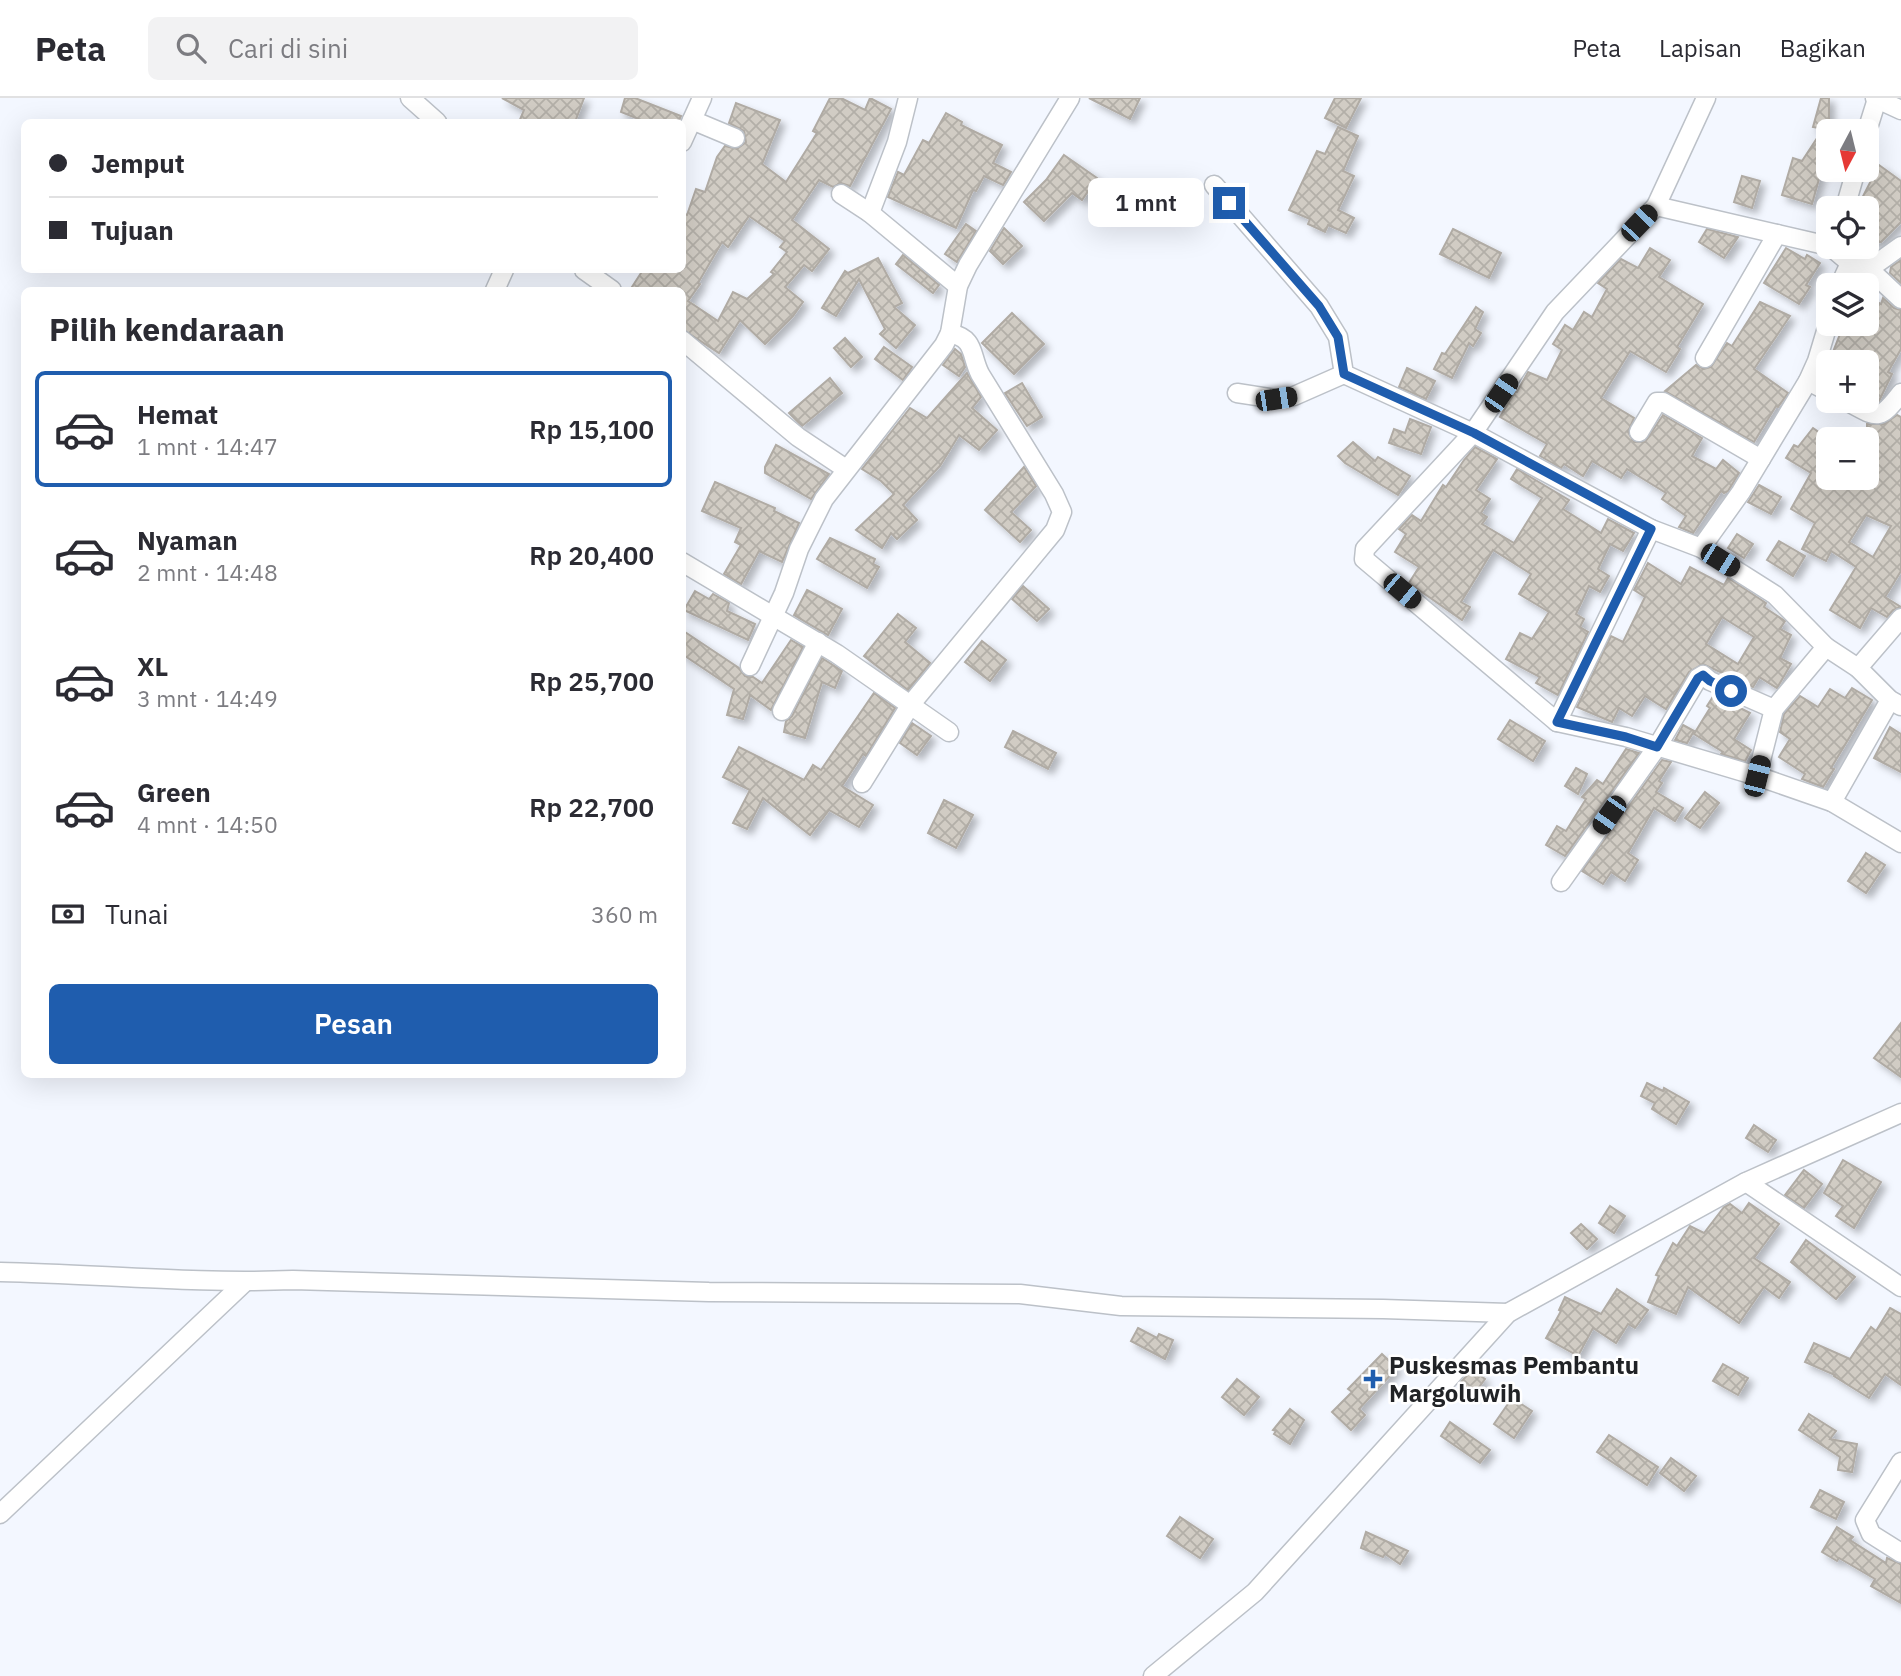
<!DOCTYPE html>
<html lang="id">
<head>
<meta charset="utf-8">
<style>
	:root { --surface:#fff; --page:#f2f2f3; --text:#2b2b33; --muted:#7c7c81; --line:#e1e1e2; --accent:#1f5dae }
	body { margin:0; font-family:"IBM Plex Sans",sans-serif; background:var(--page); color:var(--text); height:100vh; display:flex; flex-direction:column; font-size:26px; white-space:nowrap }
	* { box-sizing:border-box; margin:0 }
	p { font-size:23px; color:var(--muted) }
	.icon { flex:none; width:38px; height:38px; fill:none; stroke:currentColor; stroke-width:2; stroke-linecap:round; stroke-linejoin:round }
	.map { position:relative; flex:1; overflow:hidden }
	.side { position:absolute; left:21px; top:189px; width:665px; height:791px; display:flex; flex-direction:column; background:var(--surface); border-radius:10px; box-shadow:0 7px 28px #0002 }
	.side>* { flex:none }
	.top-card { position:absolute; left:21px; top:21px; width:665px; height:154px; border-radius:10px; box-shadow:0 7px 28px #0002; display:grid; align-content:center; height:154px; padding:0 28px; background:var(--surface) }
	.needle { width:46px; rotate:187deg }
	.buttons { position:absolute; left:1816px; top:21px; display:grid; gap:14px }
	.buttons a { display:grid; place-items:center; width:63px; height:63px; border-radius:10px; background:var(--surface); box-shadow:0 7px 28px #0002; font-size:35px }
	.end { position:absolute; width:32px; height:32px; margin:-16px; border:9px solid #1f5dae; background:#fff; box-shadow:0 0 0 4px #fff }
	.from { border-radius:50% }
	.bubble { position:absolute; height:49px; border-radius:10px; background:var(--surface); box-shadow:0 7px 28px #0002; font-size:23px; font-weight:600; line-height:49px; text-align:center }
	.car { position:absolute; width:21px; height:42px; margin:-21px -10px; border-radius:9px; box-shadow:0 0 5px 2px #0007; background:linear-gradient(#222 24%,#8ab4d8 0 40%,#222 0 76%,#8ab4d8 0 86%,#222 0) }
	.top-card b { display:flex; align-items:center; gap:24px; height:66px; font-size:26px }
	.top-card b+b { border-top:2px solid var(--line) }
	.top-card i { width:18px; height:18px; background:var(--text) }
	ul { padding:0; list-style:none }
	li { display:flex; align-items:center; gap:21px; height:116px; margin:0 14px 10px; padding:0 14px; border:4px solid transparent; border-radius:10px }
	li div { flex:1 }
	li b { display:block; font-size:26px }
	li em { font-style:normal; font-weight:600 }
	li.current { border-color:var(--accent) }
	li>.icon { width:63px; height:63px; stroke-width:1.5 }
	h2 { padding:0 28px; font-size:32px; line-height:84px }
	.pay { display:flex; align-items:center; gap:18px; height:77px; padding:0 28px; font-size:26px }
	.pay p { margin-inline-start:auto }
	.button { display:flex; gap:14px; margin-top:auto; padding:14px 28px }
	.button a { flex:1; height:80px; border-radius:10px; background:var(--accent); color:#fff; font-size:28px; font-weight:600; line-height:80px; text-align:center }
	header { display:flex; align-items:center; gap:42px; box-sizing:border-box; height:98px; padding:0 35px; background:var(--surface); border-bottom:2px solid var(--line) }
	header strong { font-size:33px }
	nav { display:flex; gap:38px; margin-inline-start:auto; font-size:24px }
	.search { width:490px; height:63px; background:var(--page); display:flex; align-items:center; gap:18px; box-sizing:border-box; padding:0 24px; border-radius:10px; color:var(--muted); font-size:26px }
	.map>svg:first-child { display:block }
</style>
</head>
<body>
<header>
<strong>Peta</strong>
<div class="search"><svg class="icon" aria-label="search" viewBox="0 0 24 24"><circle cx="10" cy="10" r="6"/><path d="M15 15l6 6"/></svg>Cari di sini</div>
<nav><a>Peta</a><a>Lapisan</a><a>Bagikan</a></nav>
</header>
<div class="map">
<svg width="1901" height="1578" viewBox="0 0 1901 1578">
	<defs>
		<pattern id="building-cross-hatch" width="8" height="8" patternUnits="userSpaceOnUse" patternTransform="scale(1.75)"><rect width="8" height="8" fill="#d1ccc4"/><path d="M0 0l8 8M0 8l8-8" fill="none" stroke="#b3afa8"/></pattern>
		<filter id="shadow"><feDropShadow dx="5" dy="5" stdDeviation="3.5" flood-color="#0004"/></filter>
	</defs>
	<rect width="100%" height="100%" fill="#f3f7ff"/>
	<g fill="url(#building-cross-hatch)" stroke="#b0aba4" stroke-width="2" fill-rule="evenodd" filter="url(#shadow)">
		<polygon points="502,0 584,0 575,24 519,24 524,12"/>
		<polygon points="625,0 635,0 681,18 678,24 646,24 621,14"/>
		<path d="M830,0H841L865,12L870,0L891,11L850,88L841,85L833,89L819,82L792,122L829,151L812,173L804,167L785,189L803,204L793,218L765,246L740,222L719,255L682,231V192H630L643,172H682V115L687,117L696,91L705,94L717,59L725,48L737,51L746,44L744,33L729,25L736,5L780,22L762,66L786,84L817,35L813,33ZM749,118L785,143L780,149L787,154L771,174L774,176L747,201L733,194L718,223L688,203L700,186L698,185L722,144L728,149Z"/>
		<polygon points="1089,0 1140,0 1130,21"/>
		<polygon points="1335,0 1361,0 1346,30 1325,20"/>
		<polygon points="1821,0 1829,0 1829,66 1824,63 1812,106 1782,97 1793,60 1802,63 1823,31 1813,29"/>
		<polygon points="946,15 962,24 961,27 1002,47 993,65 1011,74 1003,87 984,78 976,93 973,92 956,130 888,99 898,74 904,77 923,42 929,45"/>
		<polygon points="1338,29 1358,38 1343,73 1354,78 1338,112 1354,120 1346,135 1328,127 1325,134 1308,126 1310,121 1289,112 1317,53 1325,56"/>
		<polygon points="1064,57 1097,80 1082,102 1072,95 1044,123 1024,104 1046,82"/>
		<polygon points="1879,67 1901,83 1901,124 1881,144 1867,145 1867,110 1857,110"/>
		<polygon points="1742,78 1760,83 1752,110 1734,104"/>
		<polygon points="966,126 976,133 957,164 945,156"/>
		<polygon points="1004,130 1022,148 1003,166 990,153"/>
		<polygon points="1453,131 1501,155 1489,180 1440,156"/>
		<polygon points="1707,131 1738,139 1724,160 1699,144"/>
		<polygon points="1650,150 1670,162 1659,179 1703,206 1677,249 1680,251 1666,274 1630,253 1601,300 1634,320 1628,334 1634,344 1645,344 1663,317 1702,340 1692,358 1716,371 1723,362 1739,375 1728,393 1724,395 1721,393 1693,435 1679,429 1686,418 1662,401 1666,395 1627,371 1621,380 1592,363 1583,378 1564,366 1561,370 1540,358 1547,346 1500,319 1515,294 1517,294 1528,274 1547,282 1562,252 1553,246 1565,227 1573,232 1584,214 1592,219 1607,191 1598,185 1621,161 1638,170"/>
		<polygon points="1786,150 1805,161 1807,157 1820,165 1806,187 1810,189 1799,206 1764,185"/>
		<polygon points="903,157 939,187 933,195 896,166"/>
		<polygon points="878,160 902,205 894,209 915,227 896,250 880,236 885,231 859,181 836,218 822,210 845,173 848,175"/>
		<polygon points="1901,162 1901,185 1890,175 1891,169"/>
		<polygon points="1867,198 1881,206 1883,200 1894,210 1901,212 1901,251 1888,274 1892,276 1879,303 1876,305 1867,301 1867,264 1829,264 1844,226 1867,226"/>
		<polygon points="1760,204 1790,218 1754,271 1788,295 1778,309 1776,308 1754,344 1665,293 1696,267 1704,271 1711,269 1727,245 1732,248"/>
		<polygon points="1476,209 1483,214 1475,231 1481,235 1473,248 1469,245 1452,280 1434,271 1442,255 1445,256"/>
		<polygon points="1012,215 1044,246 1014,276 982,245"/>
		<polygon points="845,240 862,259 851,269 834,250"/>
		<polygon points="884,249 912,269 903,282 875,261"/>
		<polygon points="955,251 961,256 965,269 959,278 943,267"/>
		<polygon points="1407,270 1435,283 1426,301 1399,289"/>
		<polygon points="967,275 981,299 972,310 997,332 979,352 959,337 940,368 903,407 917,422 897,441 891,435 882,450 856,432 894,396 881,383 862,371 910,310 927,320"/>
		<polygon points="830,280 842,295 802,328 789,315"/>
		<polygon points="1022,285 1042,319 1027,328 1005,295"/>
		<path d="M1897,317L1901,319V473L1885,499L1901,509L1893,512L1887,519L1871,510L1860,530L1830,512L1856,469L1831,453L1826,463L1802,451L1815,425L1791,411L1811,375L1786,360L1794,347L1798,349L1813,330L1829,341V352L1820,365L1829,369V380H1867V326H1884ZM1866,417L1891,428L1873,459L1849,444Z"/>
		<polygon points="1410,321 1431,329 1421,356 1389,345 1394,331 1405,335"/>
		<polygon points="1353,344 1375,363 1378,359 1410,378 1398,397 1345,365 1338,358"/>
		<polygon points="776,347 829,376 811,401 765,375 765,369"/>
		<polygon points="1475,349 1497,361 1476,392 1490,401 1481,415 1487,419 1482,426 1514,445 1542,400 1511,381 1517,371 1569,402 1563,411 1601,435 1608,421 1634,435 1623,453 1610,446 1598,471 1609,478 1600,494 1589,488 1576,516 1584,521 1580,529 1588,534 1558,597 1536,585 1540,579 1506,561 1520,535 1532,541 1549,514 1519,496 1531,476 1493,452 1461,504 1470,509 1462,522 1409,485 1419,469 1395,454 1406,436 1399,431 1412,417 1421,423 1443,387 1446,389 1464,362"/>
		<polygon points="1024,369 1036,388 1011,414 1031,432 1020,444 985,412"/>
		<polygon points="715,384 775,410 774,413 799,425 782,464 759,453 741,486 724,476 741,447 735,444 741,430 702,413"/>
		<polygon points="1759,387 1781,399 1771,416 1748,404"/>
		<polygon points="1737,436 1753,446 1744,460 1728,450"/>
		<polygon points="830,440 875,461 873,466 879,469 867,490 817,461"/>
		<polygon points="1779,443 1805,458 1793,478 1767,462"/>
		<path d="M1648,465L1681,486L1690,469L1724,487L1728,480L1766,505L1764,509L1785,523L1780,531L1791,537L1780,560L1791,566L1777,590L1759,579L1753,589L1703,566L1689,574L1666,611L1645,598L1632,618L1619,610L1612,624L1577,609L1611,538L1623,544L1645,499L1634,492ZM1722,519L1754,539L1738,566L1706,546Z"/>
		<polygon points="1023,488 1049,511 1037,523 1012,501"/>
		<polygon points="807,492 842,511 828,537 794,517"/>
		<polygon points="695,493 709,501 713,496 729,505 727,513 755,526 748,542 684,512"/>
		<polygon points="898,516 916,530 905,544 930,565 908,592 864,558"/>
		<polygon points="682,532 739,570 745,578 753,579 762,585 791,542 803,549 771,612 750,597 743,621 727,617 734,591 682,556"/>
		<polygon points="982,543 1006,562 990,583 965,564"/>
		<polygon points="822,560 842,573 835,590 822,584 805,640 784,634 786,623 792,618"/>
		<polygon points="1852,590 1872,602 1831,670 1834,671 1823,689 1802,681 1805,676 1779,659 1790,641 1780,634 1784,616 1800,598 1818,609 1830,591 1845,600"/>
		<polygon points="874,595 895,610 866,658 863,656 842,688 873,707 859,729 829,712 810,737 763,700 747,731 733,725 750,692 723,679 739,649 804,682 813,667 821,672"/>
		<polygon points="1714,597 1750,615 1734,641 1751,652 1745,663 1721,656 1723,654 1694,636 1710,610 1707,608"/>
		<polygon points="1510,622 1545,643 1533,663 1498,641"/>
		<polygon points="912,625 931,638 917,657 900,645"/>
		<polygon points="1683,627 1694,633 1687,645 1675,642"/>
		<polygon points="1890,629 1901,636 1901,674 1874,660"/>
		<polygon points="1013,633 1056,655 1048,671 1005,649"/>
		<polygon points="1626,651 1639,655 1565,758 1546,747 1557,728 1566,733 1586,701 1582,699 1597,682 1603,686"/>
		<polygon points="1662,662 1671,664 1659,683 1662,685 1656,694 1683,710 1675,723 1654,710 1628,755 1638,762 1625,783 1611,774 1603,786 1582,773"/>
		<polygon points="1576,670 1587,676 1578,696 1565,688"/>
		<polygon points="1705,694 1719,705 1700,730 1685,720"/>
		<polygon points="944,702 973,717 956,750 928,735"/>
		<polygon points="1866,755 1885,767 1866,795 1848,783"/>
		<polygon points="1901,925 1901,979 1874,960"/>
		<polygon points="1647,985 1663,993 1664,990 1689,1004 1676,1026 1652,1011 1655,1005 1641,998"/>
		<polygon points="1754,1027 1776,1042 1768,1054 1746,1040"/>
		<polygon points="1843,1062 1881,1084 1854,1130 1836,1118 1843,1108 1824,1095"/>
		<polygon points="1804,1072 1822,1086 1804,1110 1785,1097"/>
		<polygon points="1749,1105 1779,1126 1754,1160 1790,1184 1779,1200 1764,1189 1739,1225 1688,1189 1676,1216 1648,1204 1659,1178 1656,1177 1673,1145 1677,1148 1690,1128 1704,1135 1724,1109 1730,1106 1742,1115"/>
		<polygon points="1610,1108 1625,1118 1614,1135 1599,1125"/>
		<polygon points="1581,1126 1597,1141 1587,1151 1571,1135"/>
		<polygon points="1806,1142 1855,1179 1836,1201 1791,1164"/>
		<polygon points="1617,1191 1648,1212 1635,1230 1628,1226 1616,1245 1593,1230 1578,1258 1546,1240 1561,1213 1559,1212 1565,1199 1601,1216"/>
		<polygon points="1890,1210 1901,1216 1901,1287 1885,1276 1869,1300 1834,1278 1835,1277 1805,1264 1814,1245 1850,1261 1871,1229 1876,1233"/>
		<polygon points="1138,1230 1157,1240 1159,1236 1173,1242 1165,1261 1131,1243"/>
		<polygon points="1382,1256 1397,1270 1359,1311 1365,1317 1351,1332 1332,1314 1352,1294 1348,1291"/>
		<polygon points="1723,1266 1748,1280 1738,1297 1713,1283"/>
		<polygon points="1472,1272 1485,1281 1474,1296 1460,1285"/>
		<polygon points="1237,1281 1259,1299 1244,1317 1222,1299"/>
		<polygon points="1512,1300 1532,1313 1514,1340 1494,1326"/>
		<polygon points="1290,1311 1304,1322 1290,1346 1274,1336 1276,1333 1273,1332"/>
		<polygon points="1809,1316 1836,1333 1830,1341 1857,1346 1852,1374 1838,1372 1840,1359 1799,1332"/>
		<polygon points="1450,1324 1490,1352 1480,1365 1441,1338"/>
		<polygon points="1609,1337 1658,1369 1647,1387 1597,1354"/>
		<polygon points="1671,1360 1696,1378 1684,1393 1660,1375"/>
		<polygon points="1820,1392 1844,1404 1836,1421 1811,1409"/>
		<polygon points="1180,1419 1213,1441 1200,1460 1167,1438"/>
		<polygon points="1837,1429 1853,1439 1850,1442 1886,1465 1887,1460 1901,1466 1901,1505 1871,1488 1875,1481 1839,1460 1837,1463 1822,1454"/>
		<polygon points="1366,1434 1408,1453 1400,1466 1385,1456 1383,1459 1361,1450"/>
	</g>
	<g fill="none" stroke-linecap="round" stroke-linejoin="round">
		<g stroke="#bcc1c8" stroke-width="21">
			<g id="minor">
				<polyline points="410,0 437,24"/>
				<polyline points="908,0 897,44 870,115 958,188"/>
				<polyline points="1875,0 1901,12"/>
				<polyline points="692,22 735,40"/>
				<polyline points="1867,33 1877,1"/>
				<polyline points="682,44 702,0"/>
				<polyline points="1214,87 1319,208 1338,239 1344,276 1473,335 1651,431 1701,450 1775,497 1826,549 1774,611 1757,678"/>
				<polyline points="841,96 870,115"/>
				<polyline points="1656,108 1706,0"/>
				<polyline points="1845,110 1856,72"/>
				<polyline points="1829,148 1656,108 1555,214 1473,335 1365,451 1364,461 1557,624 1626,639 1757,678 1832,704 1901,745"/>
				<polyline points="1831,149 1850,165 1869,171 1901,148"/>
				<polyline points="1869,171 1901,201"/>
				<polyline points="584,172 612,192"/>
				<polyline points="1840,187 1850,165"/>
				<polyline points="495,192 504,172"/>
				<polyline points="682,242 798,339 846,371"/>
				<polyline points="1705,260 1777,136"/>
				<polyline points="1808,283 1829,294"/>
				<polyline points="1237,295 1276,301 1294,298 1344,276"/>
				<path d="M1846,303C1877,319 1878,325 1901,295"/>
				<polyline points="1639,334 1657,304 1663,304 1761,361"/>
				<polyline points="1701,450 1741,394 1808,283 1817,263 1829,223"/>
				<polyline points="682,464 837,556 949,634"/>
				<polyline points="1826,549 1858,570 1890,602 1901,608"/>
				<polyline points="750,568 784,495 799,451 824,401 944,247 950,235 958,188 968,167 1070,0"/>
				<polyline points="1858,570 1901,520"/>
				<polyline points="782,613 818,544"/>
				<polyline points="1557,624 1651,431"/>
				<path d="M862,685L911,606L1055,432L1062,414L1054,396L980,276C970,256 976,241 950,235"/>
				<polyline points="1832,704 1890,602"/>
				<polyline points="1561,784 1657,649 1698,580 1703,577 1710,583 1774,611"/>
				<polyline points="1746,1084 1901,1189"/>
				<path d="M0,1174C98,1176 196,1186 293,1182L709,1194L1020,1196L1121,1208L1383,1211L1508,1215"/>
				<polyline points="1901,1364 1865,1422 1871,1436 1901,1455"/>
				<polyline points="0,1416 245,1184"/>
				<polyline points="1153,1578 1255,1494 1508,1215 1746,1084 1901,1015"/>
			</g>
		</g>
		<use href="#minor" stroke="#fff" stroke-width="18"/>
	</g>
	<g fill="none" stroke-linecap="round" stroke-linejoin="round">
		<polyline stroke="#1f5dae" stroke-width="9" points="1229,105 1319,208 1338,239 1344,276 1474,335 1651,431 1557,624 1626,639 1657,649 1698,580 1703,577 1710,583 1731,593"/>
	</g>
	<path fill="#1f5dae" stroke="#fff" stroke-width="2.5" d="M1369.5 1270.5h7v7h7v7h-7v7h-7v-7h-7v-7h7z"/>
	<g text-anchor="middle" dominant-baseline="central" stroke-width="5" stroke-linejoin="round" paint-order="stroke">
		<g font-size="24" font-weight="bold" fill="#212326" stroke="#fff" text-anchor="start">
			<text x="1389" y="1267">Puskesmas Pembantu<tspan x="1389" dy="28">Margoluwih</tspan></text>
		</g>
	</g>
</svg>
<div class="buttons">
<a><svg class="needle" viewBox="-14 -14 28 28"><path d="M0-13l5 13h-10z" fill="#e53935"/><path d="M0 13l5-13h-10z" fill="#7c7c81"/></svg></a>
<a><svg class="icon" aria-label="locate" viewBox="0 0 24 24"><circle cx="12" cy="12" r="6"/><path d="M12 2v4M12 18v4M2 12h4M18 12h4"/></svg></a>
<a><svg class="icon" aria-label="layers" viewBox="0 0 24 24"><path d="M12 4l9 5-9 5-9-5zM3 14l9 5 9-5"/></svg></a>
<a>+</a>
<a>−</a>
</div>
<i class="end from" style="left:1731px;top:593px"></i>
<i class="end" style="left:1229px;top:105px"></i>
<div class="bubble" style="left:1088px;top:80px;width:116px">1 mnt</div>
<i class="car" style="left:1639px;top:125px;rotate:44deg"></i>
<i class="car" style="left:1501px;top:295px;rotate:34deg"></i>
<i class="car" style="left:1276px;top:301px;rotate:81deg"></i>
<i class="car" style="left:1720px;top:462px;rotate:122deg"></i>
<i class="car" style="left:1402px;top:493px;rotate:130deg"></i>
<i class="car" style="left:1757px;top:678px;rotate:14deg"></i>
<i class="car" style="left:1609px;top:717px;rotate:215deg"></i>
<div class="top-card">
<b><i class="from"></i>Jemput</b>
<b><i></i>Tujuan</b>
</div>
<section class="side">
<h2>Pilih kendaraan</h2>
<ul>
<li class="current"><svg class="icon" aria-label="car" viewBox="0 0 24 24"><path d="M5 17H2v-5l4-1 3-4h7l3 4 3 1v5h-3M9 17h6M6 11h13"/><circle cx="7" cy="17" r="2"/><circle cx="17" cy="17" r="2"/></svg><div><b>Hemat</b><p>1 mnt · 14:47</p></div><em>Rp 15,100</em></li>
<li><svg class="icon" aria-label="car" viewBox="0 0 24 24"><path d="M5 17H2v-5l4-1 3-4h7l3 4 3 1v5h-3M9 17h6M6 11h13"/><circle cx="7" cy="17" r="2"/><circle cx="17" cy="17" r="2"/></svg><div><b>Nyaman</b><p>2 mnt · 14:48</p></div><em>Rp 20,400</em></li>
<li><svg class="icon" aria-label="car" viewBox="0 0 24 24"><path d="M5 17H2v-5l4-1 3-4h7l3 4 3 1v5h-3M9 17h6M6 11h13"/><circle cx="7" cy="17" r="2"/><circle cx="17" cy="17" r="2"/></svg><div><b>XL</b><p>3 mnt · 14:49</p></div><em>Rp 25,700</em></li>
<li><svg class="icon" aria-label="car" viewBox="0 0 24 24"><path d="M5 17H2v-5l4-1 3-4h7l3 4 3 1v5h-3M9 17h6M6 11h13"/><circle cx="7" cy="17" r="2"/><circle cx="17" cy="17" r="2"/></svg><div><b>Green</b><p>4 mnt · 14:50</p></div><em>Rp 22,700</em></li>
</ul>
<div class="pay"><svg class="icon" aria-label="cash" viewBox="0 0 24 24"><path d="M3 7h18v10H3z"/><circle cx="12" cy="12" r="2"/></svg>Tunai<p>360 m</p></div>
<div class="button"><a>Pesan</a></div>
</section>
</div>
</body>
</html>
